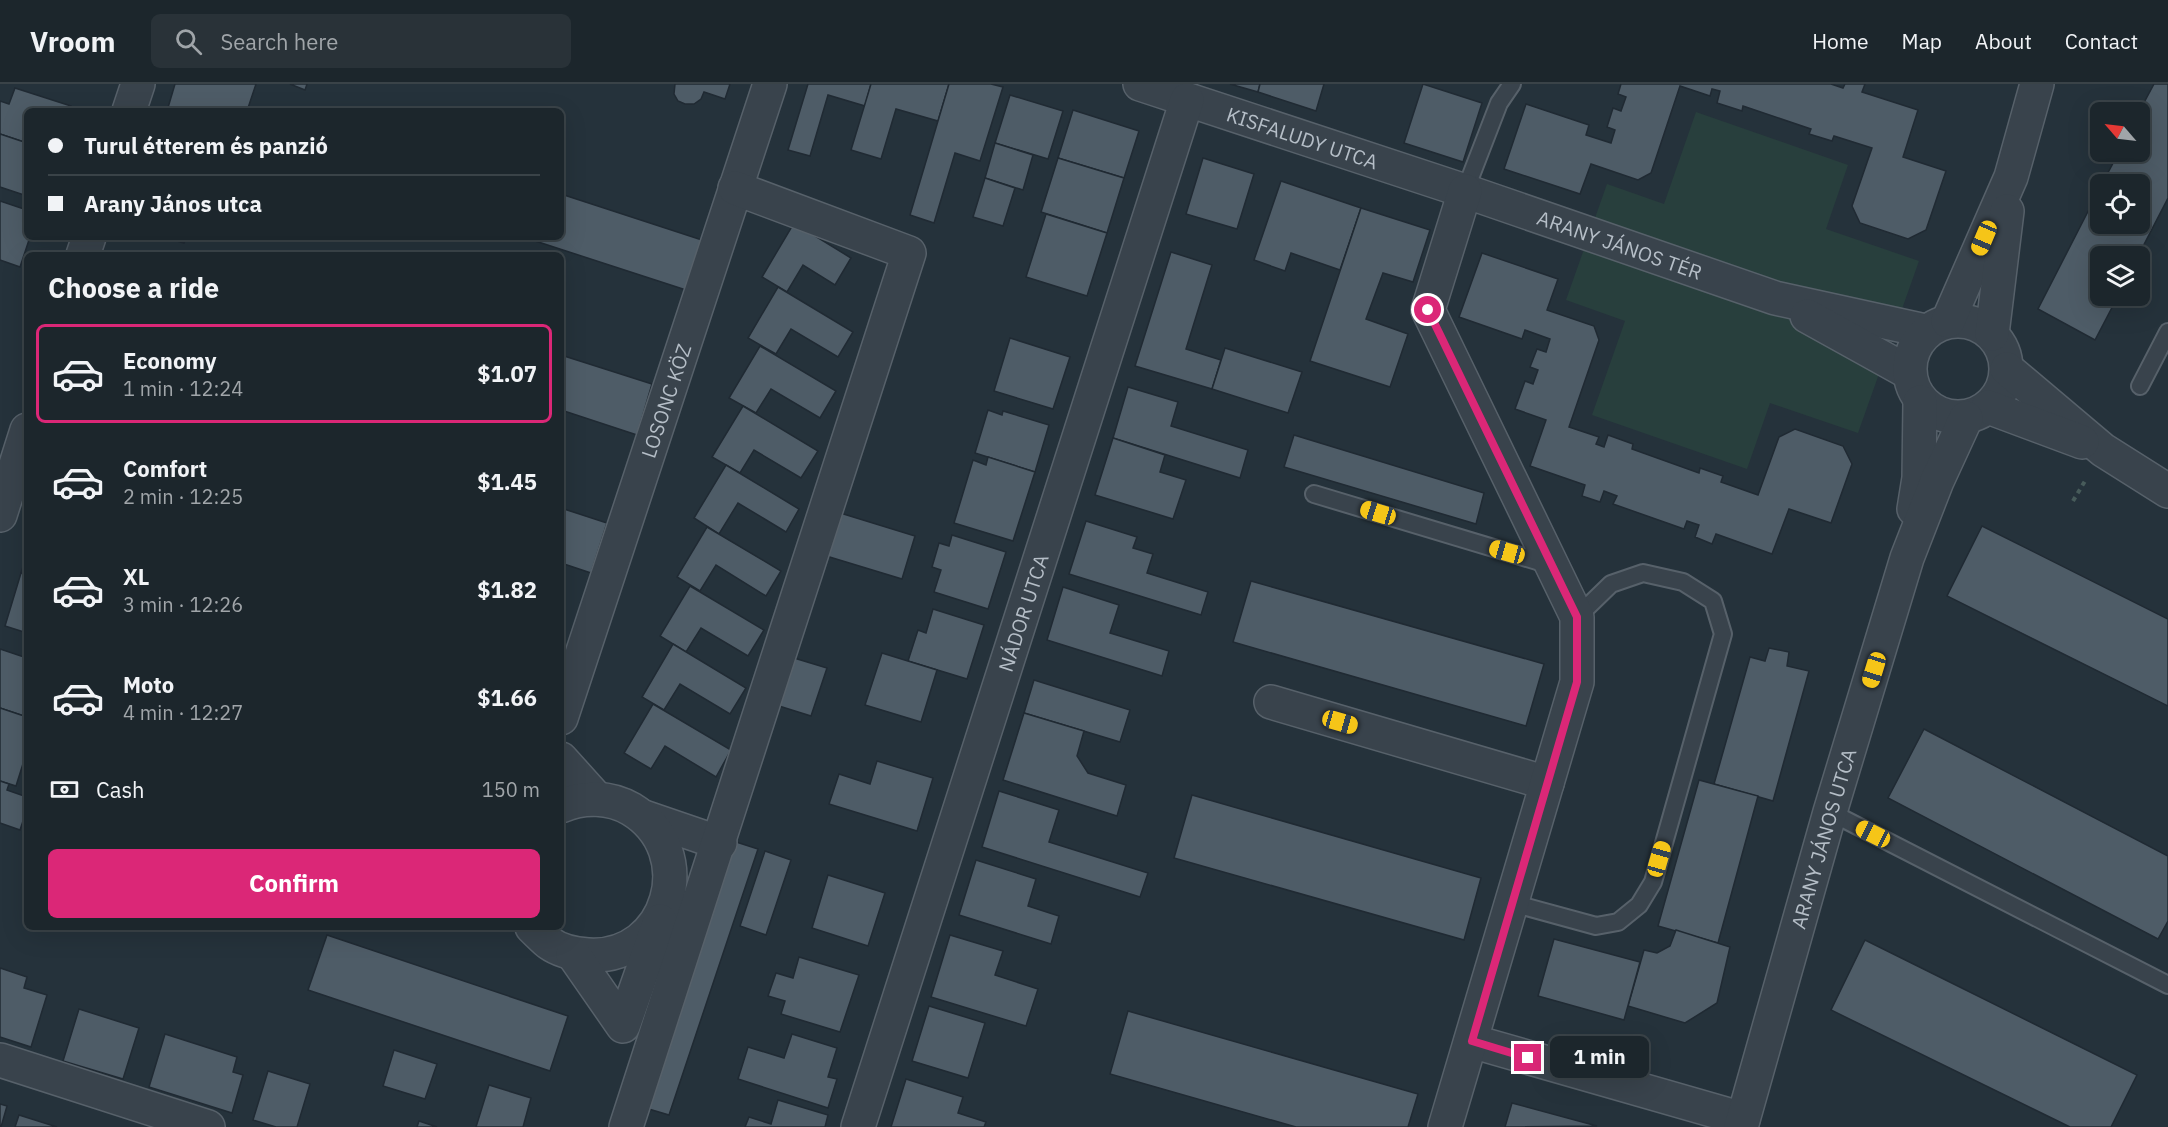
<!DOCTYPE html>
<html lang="en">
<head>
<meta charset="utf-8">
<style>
	:root { --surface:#1c262c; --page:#293238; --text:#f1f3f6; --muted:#a0a5a9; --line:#3a4348; --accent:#db2777 }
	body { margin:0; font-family:"IBM Plex Sans",sans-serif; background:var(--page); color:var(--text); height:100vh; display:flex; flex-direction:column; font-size:22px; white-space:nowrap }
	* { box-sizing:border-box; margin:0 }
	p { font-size:20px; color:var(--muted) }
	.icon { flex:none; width:33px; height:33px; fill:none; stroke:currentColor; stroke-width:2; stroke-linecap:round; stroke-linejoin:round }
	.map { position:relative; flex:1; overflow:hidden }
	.sheet { position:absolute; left:24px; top:168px; width:540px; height:678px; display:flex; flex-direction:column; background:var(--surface); border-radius:9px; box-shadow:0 6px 24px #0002,0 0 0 2px var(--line) }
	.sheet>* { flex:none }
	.hud { position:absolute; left:24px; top:24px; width:540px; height:132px; border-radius:9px; box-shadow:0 6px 24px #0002,0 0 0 2px var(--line); display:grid; align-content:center; height:132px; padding:0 24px; background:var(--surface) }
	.needle { width:39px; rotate:298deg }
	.buttons { position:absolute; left:2090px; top:18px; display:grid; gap:12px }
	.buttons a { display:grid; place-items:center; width:60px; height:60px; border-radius:9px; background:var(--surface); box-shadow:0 6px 24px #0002,0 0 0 2px var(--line); font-size:30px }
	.end { position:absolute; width:27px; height:27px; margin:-14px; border:8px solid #db2777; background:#fff; box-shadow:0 0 0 3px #fff }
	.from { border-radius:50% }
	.bubble { position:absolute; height:42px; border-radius:9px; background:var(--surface); box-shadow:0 6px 24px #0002,0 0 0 2px var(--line); font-size:20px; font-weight:700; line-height:42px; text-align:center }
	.car { position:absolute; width:18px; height:36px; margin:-18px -9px; border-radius:8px; box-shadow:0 0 4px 2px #0007; background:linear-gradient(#f5c518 24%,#345 0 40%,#f5c518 0 76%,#345 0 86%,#f5c518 0) }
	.hud b { display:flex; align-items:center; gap:21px; height:57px; font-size:22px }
	.hud b+b { border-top:2px solid var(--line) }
	.hud i { width:15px; height:15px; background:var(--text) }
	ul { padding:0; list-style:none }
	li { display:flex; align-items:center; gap:18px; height:99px; margin:0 12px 9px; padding:0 12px; border:3px solid transparent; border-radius:9px }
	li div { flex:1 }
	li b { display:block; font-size:22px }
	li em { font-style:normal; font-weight:700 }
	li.current { border-color:var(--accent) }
	li>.icon { width:54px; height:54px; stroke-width:1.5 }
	h2 { padding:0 24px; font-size:27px; line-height:72px }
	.pay { display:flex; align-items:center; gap:15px; height:66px; padding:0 24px; font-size:22px }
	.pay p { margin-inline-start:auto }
	.cta { display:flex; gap:12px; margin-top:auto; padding:12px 24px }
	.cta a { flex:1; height:69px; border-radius:9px; background:var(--accent); color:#fff; font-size:24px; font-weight:700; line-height:69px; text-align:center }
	header { display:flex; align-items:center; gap:36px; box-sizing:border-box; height:84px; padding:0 30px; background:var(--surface); border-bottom:2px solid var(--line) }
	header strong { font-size:28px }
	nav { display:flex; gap:33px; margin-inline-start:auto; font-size:21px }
	.search { width:420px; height:54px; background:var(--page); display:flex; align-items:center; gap:15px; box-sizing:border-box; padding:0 21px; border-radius:9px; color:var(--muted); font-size:22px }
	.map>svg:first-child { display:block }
</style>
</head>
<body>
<header>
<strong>Vroom</strong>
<div class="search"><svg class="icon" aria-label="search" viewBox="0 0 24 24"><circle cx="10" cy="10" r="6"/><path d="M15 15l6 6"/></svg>Search here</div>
<nav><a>Home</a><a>Map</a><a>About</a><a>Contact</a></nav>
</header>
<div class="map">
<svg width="2168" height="1043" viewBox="0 0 2168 1043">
	<rect width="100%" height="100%" fill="#25323b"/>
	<polygon fill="#283f3d" points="1696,28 1848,81 1826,145 1919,177 1858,349 1770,319 1747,385 1592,331 1625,237 1566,216 1607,100 1664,120"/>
	<g fill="#4e5c67" stroke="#202a33" stroke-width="1.5">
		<polygon points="175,0 256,0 247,27 167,27"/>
		<polygon points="290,0 307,0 305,6"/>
		<polygon points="675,0 730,0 725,15 704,8 701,15 694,20 685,20 678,17 674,10"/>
		<polygon points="808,0 871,0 865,22 828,11 810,72 788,66"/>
		<polygon points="871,0 949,0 938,37 896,25 881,75 851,66"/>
		<polygon points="949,0 991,0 1003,3 980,77 955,69 934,139 910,131"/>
		<polygon points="1230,0 1260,0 1258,8"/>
		<polygon points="1260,0 1324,0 1316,27 1258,8"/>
		<polygon points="1423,0 1482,19 1463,78 1404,59"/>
		<polygon points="1621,0 1831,0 1843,4 1845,0 1865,0 1862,8 1918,26 1903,73 1946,87 1926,146 1908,155 1860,139 1852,122 1872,64 1834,52 1832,57 1809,50 1811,45 1743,22 1742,27 1717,19 1720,7 1712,5 1710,12 1680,2 1651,89 1638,96 1591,80 1580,110 1504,85 1526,20 1589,41 1586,51 1611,59 1615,46 1607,43 1613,24 1621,27 1626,13 1618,10"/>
		<polygon points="2154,0 2168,0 2168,114 2138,172 2100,172 2100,212 2118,212 2095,256 2038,225 2100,104 2100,140 2139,140 2139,100 2102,100 2119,68 2139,68 2139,28"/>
		<polygon points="15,4 71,22 70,27 27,27 27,59 0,50 0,17 9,20"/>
		<polygon points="1010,11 1063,27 1048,75 995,59"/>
		<polygon points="1073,26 1139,47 1124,94 1058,74"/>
		<polygon points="0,50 27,59 27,112 0,103"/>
		<polygon points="995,59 1033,71 1023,106 985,94"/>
		<polygon points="1058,74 1124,94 1107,149 1041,128"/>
		<polygon points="1203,74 1254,90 1237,145 1186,130"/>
		<polygon points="985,94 1015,104 1003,142 973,133"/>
		<polygon points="1281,97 1361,124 1340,186 1291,169 1285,187 1254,176"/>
		<polygon points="561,110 702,156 686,206 523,153 561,153"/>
		<polygon points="0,117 27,126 27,153 30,153 20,183 0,176"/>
		<polygon points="1361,124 1430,146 1413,198 1383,189 1366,235 1408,250 1390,303 1310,277"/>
		<polygon points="1046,130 1107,149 1087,212 1026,193"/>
		<polygon points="794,139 851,174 835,201 803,181 787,208 762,193"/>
		<polygon points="164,153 186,153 184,159"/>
		<polygon points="1171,168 1212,181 1186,265 1221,276 1212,305 1135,282"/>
		<polygon points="1482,169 1558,195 1547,226 1594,242 1599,256 1569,343 1599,353 1596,360 1604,363 1608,351 1633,360 1632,365 1699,389 1700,384 1723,392 1721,398 1758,411 1779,353 1795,345 1843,362 1852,380 1831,439 1789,425 1772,470 1716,450 1712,460 1695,453 1699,441 1687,437 1684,445 1613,420 1617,412 1604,407 1600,418 1582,412 1585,401 1530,382 1546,336 1515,325 1525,297 1533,300 1538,286 1530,283 1537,265 1546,268 1550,255 1525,246 1522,255 1459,233"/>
		<polygon points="778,203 853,248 838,273 791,245 776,270 748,254"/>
		<polygon points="1010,254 1070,273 1053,325 994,307"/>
		<polygon points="760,262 836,307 820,334 771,305 756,329 729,314"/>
		<polygon points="1225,264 1302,288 1288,329 1212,305"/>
		<polygon points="561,271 652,300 637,351 561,326"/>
		<polygon points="1128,303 1178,318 1171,342 1248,366 1240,394 1113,354"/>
		<polygon points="743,322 818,367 801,394 754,366 740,389 712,373"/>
		<polygon points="988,326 1002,331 1003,327 1049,341 1035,388 975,369"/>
		<polygon points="1294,351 1484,409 1476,440 1284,383"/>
		<polygon points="1113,354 1165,371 1160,388 1186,396 1173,435 1095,411"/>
		<polygon points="988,373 1035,388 1013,457 954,439 973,376 986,381"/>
		<polygon points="726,381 799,425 786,448 738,419 719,450 694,434"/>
		<polygon points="561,424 607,439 591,489 561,479"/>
		<polygon points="837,428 915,452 902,495 823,471"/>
		<polygon points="1086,437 1137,453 1133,464 1153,470 1147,489 1208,508 1201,531 1069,490"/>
		<polygon points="1982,442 2168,535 2168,622 1947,512"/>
		<polygon points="707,443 781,487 766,512 716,481 700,507 677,493"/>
		<polygon points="952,451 1006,468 988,525 934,508 941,486 932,483 939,459 949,462"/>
		<polygon points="27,471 27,490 21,489"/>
		<polygon points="21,489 27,490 27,549 5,542"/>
		<polygon points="1251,497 1544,580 1526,642 1233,558"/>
		<polygon points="690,502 764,546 748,572 701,544 686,568 660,552"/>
		<polygon points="1063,503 1119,521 1110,549 1169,567 1162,592 1047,556"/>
		<polygon points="933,525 984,541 967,595 908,577 918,546 926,549"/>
		<polygon points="673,560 746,604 730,630 680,600 664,626 642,613"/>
		<polygon points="1769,564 1789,568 1787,582 1809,587 1773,717 1714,700 1750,573 1765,577"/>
		<polygon points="0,565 27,574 27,633 0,624"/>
		<polygon points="882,569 937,586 921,638 865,621"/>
		<polygon points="794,574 827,584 811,632 779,622"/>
		<polygon points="1034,596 1130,626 1120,658 1024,629"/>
		<polygon points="653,620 731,666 716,693 665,662 651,685 624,669"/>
		<polygon points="0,624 27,633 27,667 16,702 0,697"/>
		<polygon points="1024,629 1084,647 1077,672 1088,689 1126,701 1117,732 1003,696"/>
		<polygon points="1924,645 2168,772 2168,837 2158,855 1888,714"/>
		<polygon points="877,677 933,694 917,747 829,720 839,690 870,700"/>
		<polygon points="1699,696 1758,712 1718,859 1658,842"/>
		<polygon points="0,697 9,700 7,706 27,713 27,725 20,746 0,739"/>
		<polygon points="999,707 1059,726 1049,758 1148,789 1140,813 982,763"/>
		<polygon points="1192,711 1481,794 1464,856 1174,774"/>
		<polygon points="730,756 758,765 669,1031 642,1023"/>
		<polygon points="765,767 791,776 766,851 740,842"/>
		<polygon points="976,776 1036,795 1028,822 1059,832 1051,860 959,831"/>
		<polygon points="828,791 885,809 868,862 812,844"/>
		<polygon points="1676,846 1730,863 1717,919 1685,939 1628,922 1644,866 1657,869 1670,862"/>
		<polygon points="327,851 568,932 550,987 308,906"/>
		<polygon points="950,851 1003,867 995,891 1038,905 1026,942 931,913"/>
		<polygon points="1554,855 1640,878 1624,936 1538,912"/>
		<polygon points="1865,856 2137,991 2111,1043 2070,1043 1831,926"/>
		<polygon points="799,873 859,891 840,948 781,930 785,917 768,912 776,889 793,894"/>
		<polygon points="0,884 27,893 24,904 47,911 31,963 0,953"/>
		<polygon points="929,922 985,939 968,994 912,977"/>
		<polygon points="79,925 139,944 123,995 63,977"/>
		<polygon points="1128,927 1418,1010 1408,1043 1296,1043 1110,990"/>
		<polygon points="165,950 237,973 233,988 243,991 232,1029 149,1003"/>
		<polygon points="792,950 837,964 828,993 837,995 828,1024 738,995 748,963 784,974"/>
		<polygon points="394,966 437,980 425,1015 383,1002"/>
		<polygon points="268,987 310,1000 297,1043 276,1043 253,1036"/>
		<polygon points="906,995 963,1013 958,1029 986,1038 984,1043 891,1043"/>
		<polygon points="489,1001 531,1014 523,1043 476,1043"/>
		<polygon points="778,1016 828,1031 825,1043 745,1043 749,1033 771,1040"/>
		<polygon points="1512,1019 1597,1042 1505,1043"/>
		<polygon points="0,1020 7,1022 1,1043 0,1043"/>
		<polygon points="19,1031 57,1043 15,1043"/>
		<polygon points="419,1037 437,1043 417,1043"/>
	</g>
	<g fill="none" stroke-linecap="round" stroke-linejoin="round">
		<g stroke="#57616a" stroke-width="20">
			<g id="lane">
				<polyline points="1465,107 1499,19 1512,0"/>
				<polyline points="2140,302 2168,248"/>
				<polyline points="1314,410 1550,481"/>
				<polyline points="1830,728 2168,901"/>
				<polyline points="1512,819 1596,842 1618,838 1639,821 1653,798 1723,550 1713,517 1683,498 1643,489 1611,500 1577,533"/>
			</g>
		</g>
		<g stroke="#57616a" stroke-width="36">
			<g id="street">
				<path id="s1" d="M1140,0L1465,107L1775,214L1926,247"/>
				<polyline points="129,27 138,0"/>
				<polyline points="83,171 89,153"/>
				<polyline points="1807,232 1908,288"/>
				<circle cx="1958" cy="285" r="48"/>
				<polyline points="1948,237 2011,93 2037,0"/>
				<polyline points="1992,250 2007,127"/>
				<polyline points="2007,285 2103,366 2168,407"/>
				<polyline points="1988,323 2082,358"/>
				<polyline points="1914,425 1919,394 1920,318"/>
				<polyline points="0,431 27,346"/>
				<polyline points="1271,618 1547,699"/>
				<path id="s2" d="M561,634L770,0"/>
				<polyline points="561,675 597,715"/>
				<polyline points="644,733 720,759"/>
				<path d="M532,843C537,848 543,854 549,859C560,867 574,870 588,871C670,876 701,767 631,725C610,713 584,712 561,722"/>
				<polyline points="573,870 623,942 660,837"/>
				<polyline points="1471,957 1743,1035"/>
				<polyline points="0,976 208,1043"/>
				<polyline points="626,1043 909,169 735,104"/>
				<path id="s3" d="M858,1043L1187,16"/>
				<polyline points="1445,1043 1577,598 1577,533 1428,226 1465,107"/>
				<path id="s4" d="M1741,1043L1830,728L1907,474L1937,397L1966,334"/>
			</g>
		</g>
		<polyline stroke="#475b5a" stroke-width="4" stroke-dasharray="4.5 4.5" stroke-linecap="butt" points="2073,417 2085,397"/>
		<use href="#lane" stroke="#39434c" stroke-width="16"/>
		<use href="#street" stroke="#39434c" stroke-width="33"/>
	</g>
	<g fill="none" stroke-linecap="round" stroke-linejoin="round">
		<polyline stroke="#db2777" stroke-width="8" points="1428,226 1577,533 1577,598 1472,957 1528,974"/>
	</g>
	<g text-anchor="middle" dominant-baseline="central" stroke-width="4.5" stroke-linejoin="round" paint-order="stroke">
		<g font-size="20" fill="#b5bec7" stroke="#1e2831">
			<text stroke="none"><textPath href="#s1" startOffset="171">KISFALUDY UTCA</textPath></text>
			<text stroke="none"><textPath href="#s1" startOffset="506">ARANY JÁNOS TÉR</textPath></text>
			<text stroke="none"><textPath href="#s2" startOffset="334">LOSONC KÖZ</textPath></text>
			<text stroke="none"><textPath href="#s3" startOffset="540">NÁDOR UTCA</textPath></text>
			<text stroke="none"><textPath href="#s4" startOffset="300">ARANY JÁNOS UTCA</textPath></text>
		</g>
	</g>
</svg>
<div class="buttons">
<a><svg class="needle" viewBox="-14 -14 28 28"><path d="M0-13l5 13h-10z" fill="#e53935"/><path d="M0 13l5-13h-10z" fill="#a0a5a9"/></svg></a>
<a><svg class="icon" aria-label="locate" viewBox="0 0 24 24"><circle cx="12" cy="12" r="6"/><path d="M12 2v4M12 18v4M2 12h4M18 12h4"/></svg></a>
<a><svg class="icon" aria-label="layers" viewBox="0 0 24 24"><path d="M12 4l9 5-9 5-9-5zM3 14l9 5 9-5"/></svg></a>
</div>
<i class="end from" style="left:1428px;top:226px"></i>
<i class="end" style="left:1528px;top:974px"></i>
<div class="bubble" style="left:1550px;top:952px;width:99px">1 min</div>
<i class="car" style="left:1984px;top:154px;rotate:203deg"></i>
<i class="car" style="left:1378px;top:429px;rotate:287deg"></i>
<i class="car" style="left:1507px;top:468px;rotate:286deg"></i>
<i class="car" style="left:1874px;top:586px;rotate:197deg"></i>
<i class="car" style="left:1340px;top:638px;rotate:106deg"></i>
<i class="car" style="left:1873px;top:750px;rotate:297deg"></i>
<i class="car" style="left:1659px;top:775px;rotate:16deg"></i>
<div class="hud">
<b><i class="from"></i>Turul étterem és panzió</b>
<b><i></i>Arany János utca</b>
</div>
<section class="sheet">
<h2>Choose a ride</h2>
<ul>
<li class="current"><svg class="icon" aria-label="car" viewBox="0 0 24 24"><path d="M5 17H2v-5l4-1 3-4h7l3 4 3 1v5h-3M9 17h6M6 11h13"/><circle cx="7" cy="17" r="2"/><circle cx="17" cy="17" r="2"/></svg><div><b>Economy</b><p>1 min · 12:24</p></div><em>$1.07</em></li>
<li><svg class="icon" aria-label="car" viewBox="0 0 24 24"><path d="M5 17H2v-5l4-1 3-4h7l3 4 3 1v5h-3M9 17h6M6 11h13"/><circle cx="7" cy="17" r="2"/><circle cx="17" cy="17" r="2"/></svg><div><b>Comfort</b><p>2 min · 12:25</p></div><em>$1.45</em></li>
<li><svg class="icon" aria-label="car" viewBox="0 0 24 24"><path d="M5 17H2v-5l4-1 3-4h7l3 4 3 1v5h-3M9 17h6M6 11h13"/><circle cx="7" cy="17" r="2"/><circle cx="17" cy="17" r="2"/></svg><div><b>XL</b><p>3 min · 12:26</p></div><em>$1.82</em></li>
<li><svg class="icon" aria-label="car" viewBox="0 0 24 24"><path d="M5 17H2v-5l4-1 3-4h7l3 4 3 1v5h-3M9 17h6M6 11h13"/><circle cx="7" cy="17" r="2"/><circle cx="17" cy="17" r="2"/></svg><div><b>Moto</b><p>4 min · 12:27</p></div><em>$1.66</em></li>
</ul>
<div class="pay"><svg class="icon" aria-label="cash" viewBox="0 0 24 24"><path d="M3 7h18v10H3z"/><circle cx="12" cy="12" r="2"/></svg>Cash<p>150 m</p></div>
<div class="cta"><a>Confirm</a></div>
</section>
</div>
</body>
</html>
